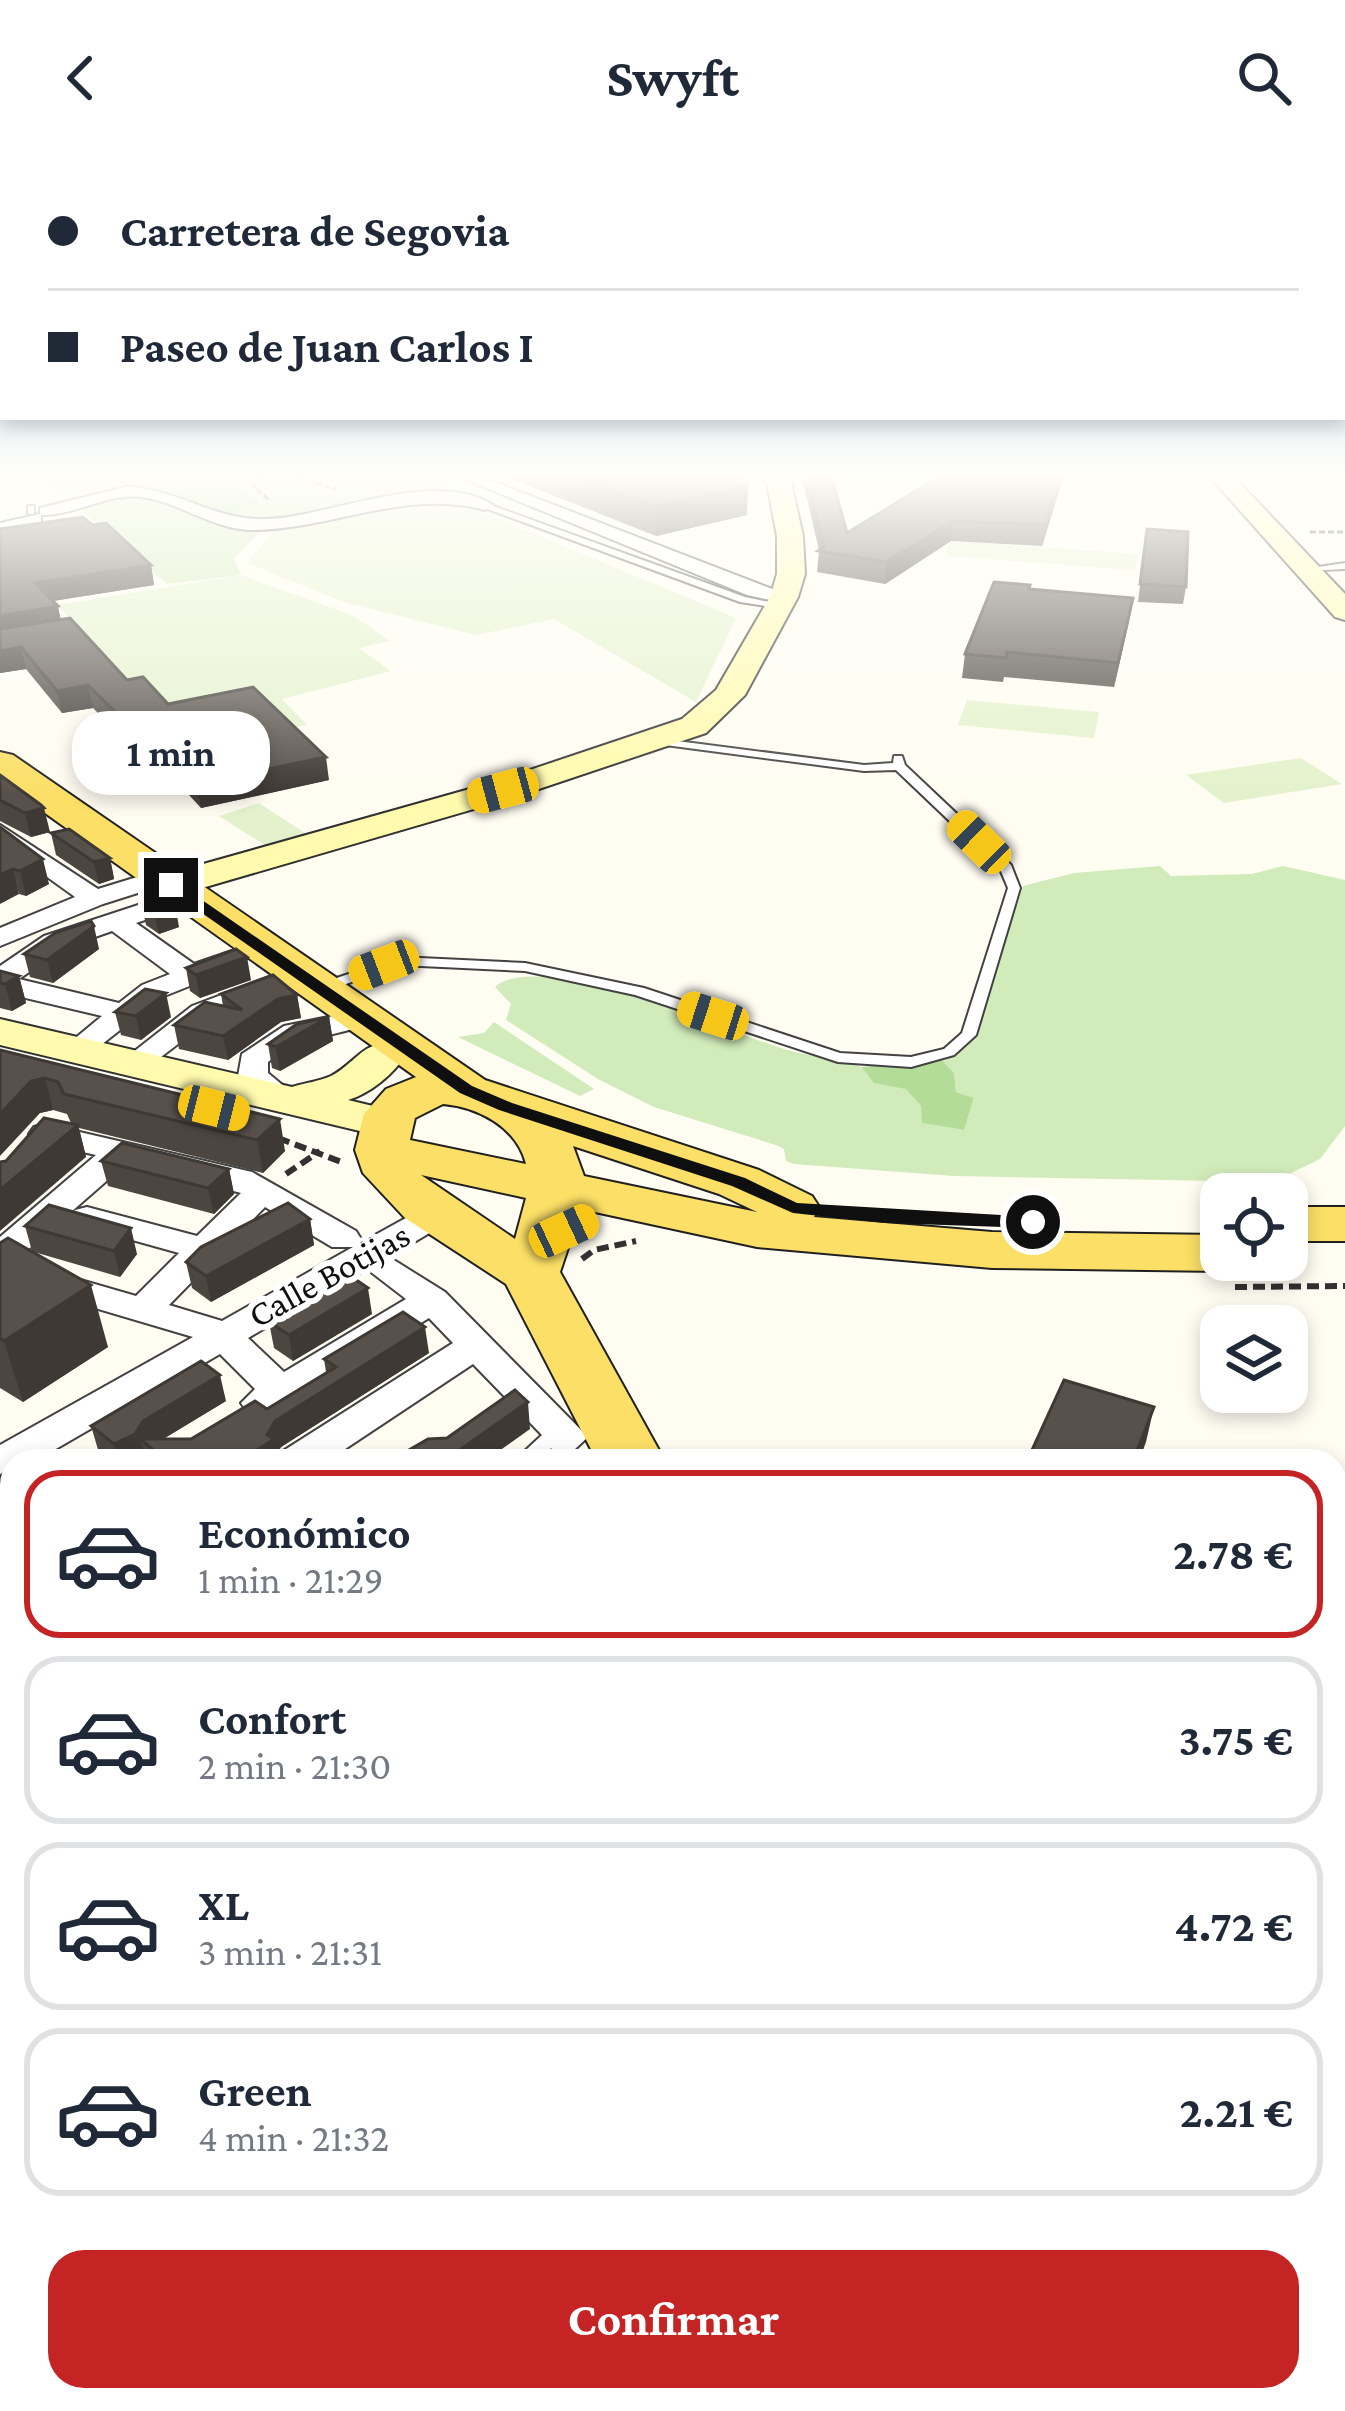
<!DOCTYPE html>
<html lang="es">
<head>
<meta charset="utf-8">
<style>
	:root { --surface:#fff; --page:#f2f2f3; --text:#1f2937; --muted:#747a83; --line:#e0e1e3; --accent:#c42423 }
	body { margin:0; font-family:"Crimson Pro",serif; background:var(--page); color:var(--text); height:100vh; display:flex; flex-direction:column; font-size:45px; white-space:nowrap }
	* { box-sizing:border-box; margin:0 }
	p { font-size:39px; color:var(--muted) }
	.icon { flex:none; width:66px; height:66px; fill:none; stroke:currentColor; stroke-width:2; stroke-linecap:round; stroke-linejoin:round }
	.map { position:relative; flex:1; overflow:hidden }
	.drawer { position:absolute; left:0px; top:1293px; width:1347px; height:963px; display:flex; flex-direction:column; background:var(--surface); border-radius:36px 36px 0 0; box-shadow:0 6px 18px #0003 }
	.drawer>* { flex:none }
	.guide { position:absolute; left:0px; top:0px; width:1347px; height:264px; box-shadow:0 6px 18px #0003; display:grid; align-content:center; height:264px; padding:0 48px; background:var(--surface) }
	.fabs { position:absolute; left:1200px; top:1017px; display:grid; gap:24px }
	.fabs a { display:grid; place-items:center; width:108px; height:108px; border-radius:24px; background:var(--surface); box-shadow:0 6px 18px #0003; font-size:60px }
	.end { position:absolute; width:54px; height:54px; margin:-27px; border:15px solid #0f0f0f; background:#fff; box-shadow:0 0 0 6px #fff }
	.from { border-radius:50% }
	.bubble { position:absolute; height:84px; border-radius:36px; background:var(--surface); box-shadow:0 6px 18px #0003; font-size:39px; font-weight:700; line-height:84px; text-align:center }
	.car { position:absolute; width:36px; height:72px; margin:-36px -18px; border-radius:15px; box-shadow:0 0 9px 3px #0007; background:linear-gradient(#f5c518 24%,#345 0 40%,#f5c518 0 76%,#345 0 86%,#f5c518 0) }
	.guide b { display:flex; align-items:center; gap:42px; height:114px; font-size:45px }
	.guide b+b { border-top:3px solid var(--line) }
	.guide i { width:30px; height:30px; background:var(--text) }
	ul { padding:21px 0 0; list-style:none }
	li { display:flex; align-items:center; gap:36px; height:168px; margin:0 24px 18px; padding:0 24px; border:6px solid var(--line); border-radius:36px }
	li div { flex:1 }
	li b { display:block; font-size:45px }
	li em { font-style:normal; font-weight:700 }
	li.active { border-color:var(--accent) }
	li>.icon { width:108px; height:108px; stroke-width:1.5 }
	.action { display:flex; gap:24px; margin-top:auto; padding:24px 48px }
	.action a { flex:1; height:138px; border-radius:36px; background:var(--accent); color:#fff; font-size:48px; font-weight:700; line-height:138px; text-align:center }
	header { display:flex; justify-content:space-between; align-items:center; height:156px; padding:0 48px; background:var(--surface); font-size:54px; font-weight:700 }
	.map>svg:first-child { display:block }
</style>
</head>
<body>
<header><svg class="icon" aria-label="back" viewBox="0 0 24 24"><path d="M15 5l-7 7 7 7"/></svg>Swyft<svg class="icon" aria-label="search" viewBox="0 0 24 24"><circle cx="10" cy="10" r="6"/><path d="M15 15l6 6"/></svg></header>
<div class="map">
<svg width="1345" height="2255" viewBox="0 0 1345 2255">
	<rect width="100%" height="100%" fill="#fffdf2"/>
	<g fill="#d1ebba">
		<polygon points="44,322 457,322 464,326 271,366 234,402 241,419 167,428"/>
		<path d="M1160,710L1171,720L1252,718L1283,710L1345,724V970L1320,1003L1273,1026L954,1020L794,1008L786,1005L784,993L776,989L654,951L598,923L506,864L511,848L495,831C538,791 730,877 784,893C805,900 847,903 864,912C871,916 871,920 874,927L906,932L921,950L923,967L964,974L974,942L956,936L954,917L941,903L969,888L976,876L1023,730L1074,717Z"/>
		<polygon points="494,866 594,933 580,940 458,881 484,877"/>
	</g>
	<g fill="#b3dc99">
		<polygon points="158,322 244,322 245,332 260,349 219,362 149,335 149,328"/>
		<polygon points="941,903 954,917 956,936 974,942 964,974 922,967 921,950 906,933 874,927 862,911"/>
	</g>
	<g fill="#e3f2cc">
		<polygon points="447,347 467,350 736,462 696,546 554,463 476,479 347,447 247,407 276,372"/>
		<polygon points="950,385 1138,398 1135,414 945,400"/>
		<polygon points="241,419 354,460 390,485 359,492 391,515 282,543 307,569 143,602 93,552 79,472 57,449"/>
		<polygon points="967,544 1099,556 1094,582 958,569"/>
		<polygon points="1301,602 1342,628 1224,647 1186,619"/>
		<polygon points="259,647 308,679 268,691 219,660"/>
	</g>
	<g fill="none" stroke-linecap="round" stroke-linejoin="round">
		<g stroke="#424242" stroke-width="4">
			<g id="lane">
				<polygon points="485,347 745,441 784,449 779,452 740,446 482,351"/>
				<rect x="28" y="350" width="6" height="8"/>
				<polygon points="1345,407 1345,413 1322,414 1318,411"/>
				<polygon points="654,582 864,609 893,607 894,600 902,600 905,609 1011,709 1020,732 976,879 954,899 911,911 838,906 635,839 525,815 400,809 326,835 316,835 316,829 399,801 525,807 644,832 840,897 911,901 944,893 962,877 1008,732 1000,713 896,614 864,615 650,587 650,583"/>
				<polygon points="1335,1774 1345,1775 1345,1799 1335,1798"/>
			</g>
		</g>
		<g stroke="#424242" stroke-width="4">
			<g id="street">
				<polygon points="462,322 484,322 793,441 784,447 747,439"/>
				<path d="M126,331C185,333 216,370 281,362C340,355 440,314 493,349L485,354C406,333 335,372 256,374C213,375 181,346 141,341C106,337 75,360 41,359V366L0,377V367L40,358V352Z"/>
				<polygon points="0,669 98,733 160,714 173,722 169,727 103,748 0,790 0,772 75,741 0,687"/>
				<path d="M187,733L200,741L196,747L136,767L194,808L232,795L246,803L242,809L162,841L87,900L76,903L61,894L102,860L0,836V810L44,780ZM112,775L170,818L142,829L119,847L19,823L64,792Z"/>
				<polygon points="269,821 283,830 279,836 212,862 144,914 122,914 118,908 192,850"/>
				<path d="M343,858L353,861L358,867L353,873C320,882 297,883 268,906V917L286,932L273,947H251L246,940L251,933L238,920L242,898L284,870Z"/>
				<path d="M45,968L252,1016L356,1075L361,1083L357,1089L424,1052H448L453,1059L448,1066L389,1101L445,1136L588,1281L562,1305H514L542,1279L473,1208L327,1305H277L283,1295L453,1187L429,1162L275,1256L261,1260L247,1256L241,1247L255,1233L220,1198L35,1305H12V1318L0,1321V1289L193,1181L0,1124V1081L96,999L34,985L29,978L34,971ZM127,1007L241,1037L197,1080L87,1051L75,1054L70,1061L75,1068L179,1097L136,1140L15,1105ZM265,1051L332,1091H353L222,1165L169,1149ZM367,1113L406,1143L284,1216L248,1182Z"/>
				<polygon points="12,1383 12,1418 0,1422 0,1387"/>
				<polygon points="12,1465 12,1506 0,1510 0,1469"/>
				<polygon points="0,1542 12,1546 12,1589 0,1585"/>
				<polygon points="0,1734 12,1739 12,1844 0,1849 0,1792 6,1790 0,1787"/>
				<polygon points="509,2244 581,2244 585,2255 513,2255"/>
				<polygon points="735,2244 804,2244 800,2255 731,2255"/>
				<polygon points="1103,2244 1170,2244 1174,2255 1107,2255"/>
			</g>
		</g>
		<g stroke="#313131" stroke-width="4">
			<g id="secondary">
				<polygon points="766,322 790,322 803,380 805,418 798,441 745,539 706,577 515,641 185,737 157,737 152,729 157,721 491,627 682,563 716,534 770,441 777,418 777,380"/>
				<polygon points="1211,322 1235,322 1345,438 1345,464 1335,461"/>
				<path d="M0,863L292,931C305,927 320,925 331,920C358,906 364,881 399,889L406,899C392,919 371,937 348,944L402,957L409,967L402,977L385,981L0,889Z"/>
			</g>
		</g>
		<g stroke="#202020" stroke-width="4">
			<g id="primary">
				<path d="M0,596L13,599L485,924L759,1014L812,1040L820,1052L814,1061L992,1076L1221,1079V1104H1246L1242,1110L1221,1115L992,1112L757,1091L581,1053L560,1116L665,1305H597L506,1128L405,1062L363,1017L355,994L364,958L386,933L416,921L0,625ZM443,948C478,951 517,971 526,1008L410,984L415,962ZM573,990L719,1038L757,1056L584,1020ZM421,1019L526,1042L515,1083Z"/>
				<rect x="1287" y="1051" width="58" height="34"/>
				<polygon points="1335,2192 1345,2196 1345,2255 1282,2255 1277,2244 1335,2244"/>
			</g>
		</g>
		<g stroke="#313131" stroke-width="3" stroke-dasharray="6 3" stroke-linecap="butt">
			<polyline points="263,322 253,330 267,342 266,347"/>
			<polyline points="299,322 336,333"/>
			<polyline points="1310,376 1345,376"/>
		</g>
		<g stroke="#313131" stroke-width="6" stroke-dasharray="12 6" stroke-linecap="butt">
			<polyline points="278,982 344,1007"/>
			<polyline points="286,1018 320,995"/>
			<polyline points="582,1103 594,1094 636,1085"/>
			<polyline points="1235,1131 1345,1130"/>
		</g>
		<polyline stroke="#313131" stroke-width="9" stroke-dasharray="20 9" stroke-linecap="butt" points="1225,2244 1233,2255"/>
		<use href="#lane" fill="#fff" fill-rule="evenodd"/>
		<use href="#street" fill="#fff" fill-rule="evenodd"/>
		<use href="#secondary" fill="#fffaad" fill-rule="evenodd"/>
		<use href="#primary" fill="#fbdf66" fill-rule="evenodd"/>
	</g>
	<g fill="#4c4640" fill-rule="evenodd">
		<polygon points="509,322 747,322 747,359 656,380"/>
		<path d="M802,322H1063L1042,390L951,385L885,428L817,416L819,394ZM832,323H936L847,377Z"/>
		<polygon points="0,373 151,409 154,429 53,445 61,463 127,524 168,548 329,624 201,652 153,600 143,602 93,552 62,557 26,513 0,517"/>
		<polygon points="1147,373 1186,431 1183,448 1138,446"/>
		<polygon points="1030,433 1129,465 1114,531 1004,521 1003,526 962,522 965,498"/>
		<polygon points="0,619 50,676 31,681 0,665"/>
		<polygon points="0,671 49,728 26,740 19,738"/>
		<polygon points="51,677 110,702 114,723 99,728 56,699"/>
		<polygon points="141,746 179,771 159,778 146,769"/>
		<polygon points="99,793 53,827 30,821 24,798"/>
		<polygon points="186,812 251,824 200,842 190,835"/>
		<polygon points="0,815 19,820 26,847 12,855 0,852"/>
		<polygon points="221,838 297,839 301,862 281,866 228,904 179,893 174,869 223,850"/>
		<polygon points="115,856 171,861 141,884 121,879"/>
		<polygon points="329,861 333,885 280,915 272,912 268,888"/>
		<polygon points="0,894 285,995 263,1017 79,972 86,1001 6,1005 71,967 67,958 53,954 40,957"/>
		<polygon points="101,1005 229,1013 234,1038 214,1058 108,1030"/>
		<polygon points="310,1063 314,1089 211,1146 192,1132 186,1106"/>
		<polygon points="25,1070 137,1098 120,1121 34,1096 108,1191 23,1246 0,1232 0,1087 32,1095"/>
		<polygon points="372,1158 293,1205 274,1192 269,1166"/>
		<polygon points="429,1197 281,1291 277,1298 278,1305 146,1305 145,1300 142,1305 109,1305 99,1297 91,1270 226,1245 163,1283 191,1283 267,1253 326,1216 324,1203"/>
		<polygon points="12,1412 12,1450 9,1447 0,1422 0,1419"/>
		<polygon points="0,1573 12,1582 12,1664 0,1655"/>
		<polygon points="59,2244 166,2244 158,2255 71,2255"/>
		<polygon points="673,2244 724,2244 715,2255 683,2255"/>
	</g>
	<g fill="#3e3934">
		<polygon points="1060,322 1063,322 1042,390 1045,369"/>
		<polygon points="748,330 747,359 656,380 655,350"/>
		<polygon points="953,365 951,385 885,428 886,406"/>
		<polygon points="151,409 154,429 40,447 35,427"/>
		<polygon points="1133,442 1129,465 1114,531 1118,507"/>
		<polygon points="58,450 62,470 0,481 0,460"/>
		<polygon points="21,491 26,513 0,517 0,495"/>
		<polygon points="88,529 93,552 62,557 57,535"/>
		<polygon points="149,577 153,600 143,602 139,579"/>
		<polygon points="326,601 329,624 201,652 196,628"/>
		<polygon points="44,652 50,676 31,681 25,657"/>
		<polygon points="110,702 114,723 99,728 94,706"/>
		<polygon points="43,703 49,728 26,740 20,715"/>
		<polygon points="13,713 19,738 0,748 0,719"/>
		<polygon points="175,748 179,771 159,778 154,755"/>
		<polygon points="94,770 99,793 53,827 47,804"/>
		<polygon points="247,801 251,824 200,842 196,819"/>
		<polygon points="19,820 26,847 12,855 5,828"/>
		<polygon points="166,837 171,861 141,884 136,860"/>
		<polygon points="297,839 301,862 281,866 228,904 223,880 278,843"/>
		<polygon points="329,861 333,885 280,915 276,891"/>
		<polygon points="45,922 53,954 40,957 0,1000 0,958 31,925"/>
		<polygon points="280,963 285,995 263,1017 257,984"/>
		<polygon points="78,969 86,1001 0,1075 0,1034"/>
		<polygon points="229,1013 234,1038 214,1058 208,1032"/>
		<polygon points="310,1063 314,1089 211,1146 206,1120"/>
		<polygon points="131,1072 137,1098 120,1121 114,1095"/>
		<polygon points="91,1129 108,1191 23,1246 4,1185"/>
		<polygon points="368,1132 372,1158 293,1205 289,1179"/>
		<polygon points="425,1171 429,1197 281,1291 277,1298 278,1305 240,1305 267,1279 275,1265"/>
		<polygon points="220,1219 226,1245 150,1291 140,1283 145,1300 142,1305 119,1305 114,1288 143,1265"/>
		<polygon points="528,1246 530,1273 485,1305 444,1305"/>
		<polygon points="1154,1251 1146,1286 1139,1305 1133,1305"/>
		<polygon points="12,1346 12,1378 0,1386 0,1353"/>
		<polygon points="12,2034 12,2085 0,2098 0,2047"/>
		<polygon points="12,2177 12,2244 32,2244 22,2255 2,2255 0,2252 0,2190"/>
		<polygon points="72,2244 89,2244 95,2255 79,2255"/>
		<polygon points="101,2244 108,2244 114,2255 107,2255"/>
		<polygon points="114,2244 166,2244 158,2255 120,2255"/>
		<polygon points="701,2244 724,2244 715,2255 700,2255"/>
	</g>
	<g fill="#58514b" stroke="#3e3934" stroke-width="3">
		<polygon points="581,322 747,322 748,330 655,350"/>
		<polygon points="807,322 832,322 847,377 937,322 1060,322 1045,369 953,365 886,406 818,395 824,391"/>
		<polygon points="82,361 93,369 106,367 151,409 35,427 58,450 0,460 0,373"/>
		<polygon points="1147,373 1188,376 1186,431 1140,428"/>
		<polygon points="994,426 1030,429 1029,433 1133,442 1118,507 1007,496 1006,502 965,498"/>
		<polygon points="70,462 127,524 143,521 168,548 253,531 326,601 196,628 149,577 139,579 88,529 57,535 21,491 0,495 0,473"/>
		<polygon points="0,619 41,649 44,652 25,657 0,644"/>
		<polygon points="0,671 43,703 20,715 13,713 0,719"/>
		<polygon points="69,673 110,702 94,706 51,677"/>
		<polygon points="162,739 175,748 154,755 141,746"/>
		<polygon points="91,765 94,770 47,804 24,798 55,777"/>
		<polygon points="236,793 247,801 196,819 186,812"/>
		<polygon points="0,815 19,820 5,828 0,827"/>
		<polygon points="273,819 297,839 278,843 223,880 174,869 205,846 242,854 221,838"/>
		<polygon points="145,833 166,837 136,860 115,856"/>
		<polygon points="329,861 276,891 268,888 297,868"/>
		<polygon points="0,894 280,963 257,984 64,938 58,926 45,922 31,925 0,958"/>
		<polygon points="44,962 78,969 0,1034 0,1006 6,1005"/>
		<polygon points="122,987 229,1013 208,1032 101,1005"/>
		<polygon points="288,1047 310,1063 206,1120 186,1106 201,1091"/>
		<polygon points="49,1049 131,1072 114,1095 25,1070"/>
		<polygon points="8,1082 91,1129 4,1185 0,1182 0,1087"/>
		<polygon points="349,1119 368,1132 289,1179 269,1166"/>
		<polygon points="403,1156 425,1171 275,1265 267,1279 274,1283 240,1305 167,1305 140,1283 191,1283 255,1245 267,1253 336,1211 324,1203"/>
		<polygon points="201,1205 220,1219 143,1265 135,1278 114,1288 91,1270"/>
		<polygon points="1064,1224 1154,1251 1133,1305 1027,1305"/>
		<polygon points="515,1234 528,1246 444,1305 390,1305 428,1283 447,1282"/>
		<polygon points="551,1294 568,1305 536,1305"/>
		<polygon points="8,1315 12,1318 12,1346 0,1353 0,1320"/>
		<polygon points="12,1412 12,1432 0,1421"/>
		<polygon points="0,1573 12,1582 12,1646 0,1637"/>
		<polygon points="0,1887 12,1896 12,2034 0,2047"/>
		<polygon points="12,2073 12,2177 0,2190 0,2151 2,2149 0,2148 0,2086"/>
		<polygon points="201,2244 213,2255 192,2255"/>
		<polygon points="240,2244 417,2244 410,2255 231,2255"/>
		<polygon points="848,2244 1134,2244 1142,2255 839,2255"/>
	</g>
	<linearGradient id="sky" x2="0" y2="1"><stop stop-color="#93c4ee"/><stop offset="0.5" stop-color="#fffef9"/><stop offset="1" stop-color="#fffef9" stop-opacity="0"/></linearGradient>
	<rect width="1345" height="638" fill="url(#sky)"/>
	<polygon fill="#0f0f0f" points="166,726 176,726 472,930 512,947 745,1022 797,1047 1033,1061 1042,1066 1033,1072 885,1067 793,1057 732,1030 499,954 460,937 166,732"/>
	<g text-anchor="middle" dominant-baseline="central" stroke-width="12" stroke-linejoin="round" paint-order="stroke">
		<g font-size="36" fill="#0f0f0f" stroke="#fff">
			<text transform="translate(329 1119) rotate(-29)">Calle Botijas</text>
		</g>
	</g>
</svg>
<div class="fabs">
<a><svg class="icon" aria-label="locate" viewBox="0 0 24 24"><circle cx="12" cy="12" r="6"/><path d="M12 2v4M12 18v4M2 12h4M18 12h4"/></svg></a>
<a><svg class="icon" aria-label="layers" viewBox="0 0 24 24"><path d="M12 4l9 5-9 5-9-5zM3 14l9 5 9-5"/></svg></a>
</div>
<i class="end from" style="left:1033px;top:1066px"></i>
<i class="end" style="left:171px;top:729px"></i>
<div class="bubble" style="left:72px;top:555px;width:198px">1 min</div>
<i class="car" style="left:503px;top:634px;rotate:255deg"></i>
<i class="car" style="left:979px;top:686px;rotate:314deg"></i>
<i class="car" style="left:384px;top:809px;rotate:249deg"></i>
<i class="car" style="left:713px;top:860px;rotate:288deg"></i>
<i class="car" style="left:214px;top:952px;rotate:104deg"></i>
<i class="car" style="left:564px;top:1075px;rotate:65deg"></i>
<div class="guide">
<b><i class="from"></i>Carretera de Segovia</b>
<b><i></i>Paseo de Juan Carlos I</b>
</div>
<section class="drawer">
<ul>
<li class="active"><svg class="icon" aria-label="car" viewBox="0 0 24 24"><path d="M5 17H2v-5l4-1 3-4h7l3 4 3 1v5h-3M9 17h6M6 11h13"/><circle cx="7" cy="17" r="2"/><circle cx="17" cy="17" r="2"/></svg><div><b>Económico</b><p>1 min · 21:29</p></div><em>2.78 €</em></li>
<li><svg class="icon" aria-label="car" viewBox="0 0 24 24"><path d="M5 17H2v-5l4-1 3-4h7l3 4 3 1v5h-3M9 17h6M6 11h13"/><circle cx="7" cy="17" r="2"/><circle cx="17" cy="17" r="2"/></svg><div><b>Confort</b><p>2 min · 21:30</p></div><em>3.75 €</em></li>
<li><svg class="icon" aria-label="car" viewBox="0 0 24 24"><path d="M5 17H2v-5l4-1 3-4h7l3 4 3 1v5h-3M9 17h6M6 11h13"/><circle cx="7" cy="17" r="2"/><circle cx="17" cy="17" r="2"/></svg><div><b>XL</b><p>3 min · 21:31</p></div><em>4.72 €</em></li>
<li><svg class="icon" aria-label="car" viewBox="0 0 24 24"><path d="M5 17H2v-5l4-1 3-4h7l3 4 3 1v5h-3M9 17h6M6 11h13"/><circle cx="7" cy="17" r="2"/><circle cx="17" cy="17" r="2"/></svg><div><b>Green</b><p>4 min · 21:32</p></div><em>2.21 €</em></li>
</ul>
<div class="action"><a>Confirmar</a></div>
</section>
</div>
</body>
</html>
